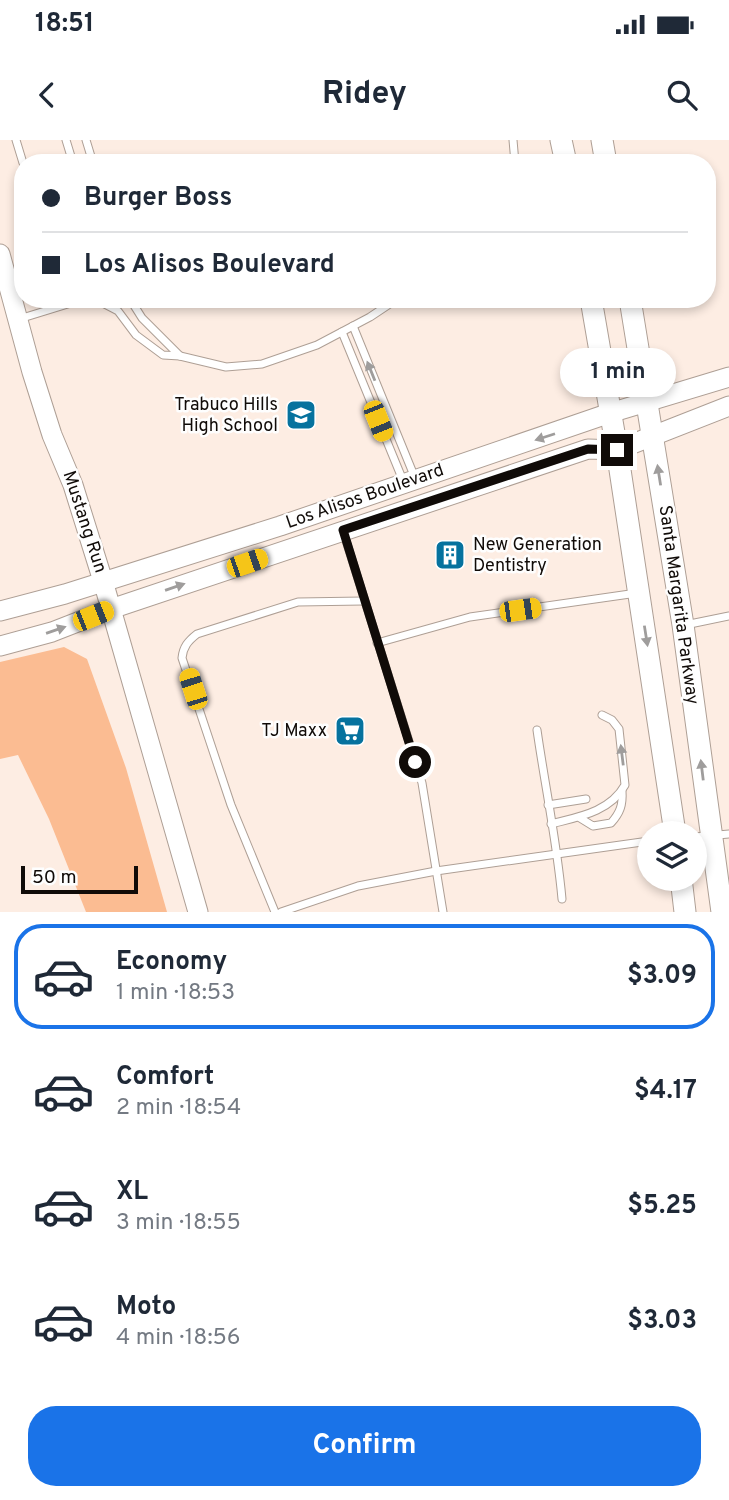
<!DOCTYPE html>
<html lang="en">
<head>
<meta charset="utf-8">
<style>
	:root { --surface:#fff; --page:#f6f6f7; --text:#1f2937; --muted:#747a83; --line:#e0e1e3; --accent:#1a73e8 }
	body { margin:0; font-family:Overpass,sans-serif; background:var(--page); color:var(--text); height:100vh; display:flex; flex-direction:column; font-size:26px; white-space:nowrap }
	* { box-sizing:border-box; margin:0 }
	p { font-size:23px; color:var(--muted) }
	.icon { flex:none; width:38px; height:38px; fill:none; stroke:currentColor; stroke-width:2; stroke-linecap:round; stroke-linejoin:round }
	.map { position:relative; height:772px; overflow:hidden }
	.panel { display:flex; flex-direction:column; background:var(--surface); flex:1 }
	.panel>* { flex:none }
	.guide { position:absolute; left:14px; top:14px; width:702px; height:154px; border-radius:28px; box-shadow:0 4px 10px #0003; display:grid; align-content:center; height:154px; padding:0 28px; background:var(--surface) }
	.controls { position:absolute; left:637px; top:681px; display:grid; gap:14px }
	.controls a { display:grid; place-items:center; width:70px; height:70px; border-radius:50%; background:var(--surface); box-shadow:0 4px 10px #0003; font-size:35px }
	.scale { position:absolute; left:21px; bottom:18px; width:117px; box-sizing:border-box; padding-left:7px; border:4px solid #100b08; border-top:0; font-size:19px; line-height:24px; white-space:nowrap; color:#100b08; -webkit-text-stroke:5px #fefefe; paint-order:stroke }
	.end { position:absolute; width:32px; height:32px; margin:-16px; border:9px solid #100b08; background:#fff; box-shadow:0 0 0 4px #fff }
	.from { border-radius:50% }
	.bubble { position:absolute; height:49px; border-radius:24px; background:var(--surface); box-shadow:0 4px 10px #0003; font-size:23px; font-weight:700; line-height:49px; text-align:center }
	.car { position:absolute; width:21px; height:42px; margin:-21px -10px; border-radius:9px; box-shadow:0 0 5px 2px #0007; background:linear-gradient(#f5c518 24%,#345 0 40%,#f5c518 0 76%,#345 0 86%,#f5c518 0) }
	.guide b { display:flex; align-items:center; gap:24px; height:66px; font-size:26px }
	.guide b+b { border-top:2px solid var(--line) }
	.guide i { width:18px; height:18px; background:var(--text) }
	ul { padding:12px 0 0; list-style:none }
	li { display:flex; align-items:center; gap:21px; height:105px; margin:0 14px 10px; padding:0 14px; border:4px solid transparent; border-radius:28px }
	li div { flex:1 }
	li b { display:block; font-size:26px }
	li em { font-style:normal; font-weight:700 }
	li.selected { border-color:var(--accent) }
	li>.icon { width:63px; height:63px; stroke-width:1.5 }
	.button { display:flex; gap:14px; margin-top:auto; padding:14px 28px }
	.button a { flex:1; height:80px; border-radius:28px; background:var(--accent); color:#fff; font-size:28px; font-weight:700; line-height:80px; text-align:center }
	.status { display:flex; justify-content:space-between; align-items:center; height:49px; padding:0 35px; background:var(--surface); direction:ltr }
	.status svg { height:19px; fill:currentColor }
	header { display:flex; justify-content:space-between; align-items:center; height:91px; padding:0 28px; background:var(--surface); font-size:32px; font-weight:700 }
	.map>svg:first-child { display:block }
</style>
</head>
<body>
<div class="status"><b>18:51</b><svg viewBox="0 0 49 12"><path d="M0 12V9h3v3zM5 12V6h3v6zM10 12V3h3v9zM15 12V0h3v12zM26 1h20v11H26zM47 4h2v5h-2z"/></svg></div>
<header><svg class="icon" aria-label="back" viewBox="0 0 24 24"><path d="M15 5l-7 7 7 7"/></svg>Ridey<svg class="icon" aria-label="search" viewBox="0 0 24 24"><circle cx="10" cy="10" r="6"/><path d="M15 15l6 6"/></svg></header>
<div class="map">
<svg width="729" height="772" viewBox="0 0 729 772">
	<rect width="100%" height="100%" fill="#fdede3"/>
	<polygon fill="#fbbc92" points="64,507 87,519 126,628 167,772 86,772 49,679 18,615 0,619 0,522"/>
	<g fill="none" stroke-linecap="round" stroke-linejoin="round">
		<g stroke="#ae9f95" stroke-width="9">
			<g id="lane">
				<polyline points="16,0 23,23"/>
				<polyline points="66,0 73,23"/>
				<polyline points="86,0 93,23"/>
				<polyline points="513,0 515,23"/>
				<polyline points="95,159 118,171 136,195 163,215 180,216 226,227 262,224 317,205 370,177 397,159"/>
				<polyline points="130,159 142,178 180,216"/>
				<polyline points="19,179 84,159"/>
				<polyline points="353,186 415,338"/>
				<polyline points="342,192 404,343"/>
				<polyline points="343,391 422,643 443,772"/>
				<polyline points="685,485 729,476"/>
				<polyline points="377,503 470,477 637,453"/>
				<path d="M537,590C545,646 557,702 562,759"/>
				<polyline points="548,665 586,659"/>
				<path d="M580,678L593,686L611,683C620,673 623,665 622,651"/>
				<path d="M551,684C578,677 610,672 625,645L619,589L612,580L602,575"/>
				<polyline points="695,697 729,694"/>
				<path d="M275,772L231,665L182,518C183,507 188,501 197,494L298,462L363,461"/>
				<polyline points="281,772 358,746 436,731 649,701"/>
			</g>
		</g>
		<g stroke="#ae9f95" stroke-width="21">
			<g id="secondary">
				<polyline points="0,114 32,232 52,295 73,345 103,441 198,772"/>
				<polyline points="0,471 65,454 280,386 610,273 729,237"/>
				<polyline points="0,506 52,492 111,469 588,309 617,310 729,266"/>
			</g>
		</g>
		<g stroke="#ae9f95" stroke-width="23">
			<g id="primary">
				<polyline points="561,0 566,23"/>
				<polyline points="602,0 606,23"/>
				<polyline points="591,159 617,310 675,693"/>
				<polyline points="630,159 683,485 722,772"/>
				<polyline points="681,738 685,772"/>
			</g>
		</g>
		<use href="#lane" stroke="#fff" stroke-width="7"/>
		<use href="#secondary" stroke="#fff" stroke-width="19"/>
		<use href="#primary" stroke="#fff" stroke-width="21"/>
	</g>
	<defs><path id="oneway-solid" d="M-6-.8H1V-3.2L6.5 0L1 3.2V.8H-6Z" transform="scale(1.75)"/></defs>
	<g fill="#9f9d9c">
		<use href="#oneway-solid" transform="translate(371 231) rotate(-112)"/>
		<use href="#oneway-solid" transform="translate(545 297) rotate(162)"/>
		<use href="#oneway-solid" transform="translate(659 335) rotate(-99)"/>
		<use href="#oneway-solid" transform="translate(175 447) rotate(-19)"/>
		<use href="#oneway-solid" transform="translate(56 490) rotate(-19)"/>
		<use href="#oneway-solid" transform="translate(646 496) rotate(81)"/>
		<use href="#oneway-solid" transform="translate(622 615) rotate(-97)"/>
		<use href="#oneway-solid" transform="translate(702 630) rotate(-97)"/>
	</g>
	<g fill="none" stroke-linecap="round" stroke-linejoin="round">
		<polyline stroke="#100b08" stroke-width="9" points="415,622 343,390 588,309 617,310"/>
	</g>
	<defs>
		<g id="school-square" transform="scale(1.575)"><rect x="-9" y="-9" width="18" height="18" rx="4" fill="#06729e" stroke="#fefefe"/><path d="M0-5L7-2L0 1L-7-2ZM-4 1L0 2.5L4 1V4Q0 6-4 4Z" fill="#fff"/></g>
		<g id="building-square" transform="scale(1.575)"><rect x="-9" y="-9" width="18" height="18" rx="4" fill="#06729e" stroke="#fefefe"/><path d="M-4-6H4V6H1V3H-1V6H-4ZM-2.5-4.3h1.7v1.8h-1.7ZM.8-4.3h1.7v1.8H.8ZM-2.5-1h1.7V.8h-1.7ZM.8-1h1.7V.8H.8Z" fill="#fff"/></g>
		<g id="supermarket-square" transform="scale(1.575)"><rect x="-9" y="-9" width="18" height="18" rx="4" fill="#06729e" stroke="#fefefe"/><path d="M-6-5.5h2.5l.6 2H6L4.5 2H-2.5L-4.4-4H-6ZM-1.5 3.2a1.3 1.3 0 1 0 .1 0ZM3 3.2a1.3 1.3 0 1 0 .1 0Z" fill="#fff"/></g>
	</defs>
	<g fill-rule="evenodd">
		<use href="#school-square" x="301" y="275"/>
		<use href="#building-square" x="450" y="415"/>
		<use href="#supermarket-square" x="350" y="591"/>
	</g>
	<g text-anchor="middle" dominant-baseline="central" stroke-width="5" stroke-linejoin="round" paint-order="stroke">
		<g font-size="18" fill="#100b08" stroke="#fefefe" text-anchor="end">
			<text x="278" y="265">Trabuco Hills<tspan x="278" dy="21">High School</tspan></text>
			<text x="473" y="405" text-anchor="start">New Generation<tspan x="473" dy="21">Dentistry</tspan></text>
			<text x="327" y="591">TJ Maxx</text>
		</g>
		<g font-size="18" fill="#100b08" stroke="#fefefe">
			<text transform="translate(365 357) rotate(-19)">Los Alisos Boulevard</text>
			<text transform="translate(84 382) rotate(72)">Mustang Run</text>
			<text transform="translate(678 465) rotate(82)">Santa Margarita Parkway</text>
		</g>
	</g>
</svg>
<div class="controls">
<a><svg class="icon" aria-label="layers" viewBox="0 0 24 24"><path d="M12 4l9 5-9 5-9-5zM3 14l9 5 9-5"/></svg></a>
</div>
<div class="scale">50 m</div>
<i class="end from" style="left:415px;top:622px"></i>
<i class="end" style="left:617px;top:310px"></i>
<div class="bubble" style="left:560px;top:208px;width:116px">1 min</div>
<i class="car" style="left:378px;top:281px;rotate:158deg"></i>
<i class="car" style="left:247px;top:423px;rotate:71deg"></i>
<i class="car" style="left:520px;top:470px;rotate:82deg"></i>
<i class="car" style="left:93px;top:476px;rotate:68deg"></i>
<i class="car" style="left:193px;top:549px;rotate:342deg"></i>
<div class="guide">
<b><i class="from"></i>Burger Boss</b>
<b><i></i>Los Alisos Boulevard</b>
</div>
</div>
<section class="panel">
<ul>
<li class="selected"><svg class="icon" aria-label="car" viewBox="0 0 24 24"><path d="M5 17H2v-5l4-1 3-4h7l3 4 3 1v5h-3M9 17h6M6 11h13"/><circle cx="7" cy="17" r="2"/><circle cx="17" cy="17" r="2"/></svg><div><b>Economy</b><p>1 min · 18:53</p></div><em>$3.09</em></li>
<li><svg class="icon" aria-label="car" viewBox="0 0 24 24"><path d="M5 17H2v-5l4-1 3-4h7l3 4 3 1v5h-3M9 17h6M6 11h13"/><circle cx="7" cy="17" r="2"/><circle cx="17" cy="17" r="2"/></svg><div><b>Comfort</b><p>2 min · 18:54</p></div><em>$4.17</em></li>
<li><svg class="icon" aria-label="car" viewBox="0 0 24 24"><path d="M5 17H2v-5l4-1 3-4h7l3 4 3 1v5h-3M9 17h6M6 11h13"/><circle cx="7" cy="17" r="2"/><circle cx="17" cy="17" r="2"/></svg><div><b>XL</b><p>3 min · 18:55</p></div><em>$5.25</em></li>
<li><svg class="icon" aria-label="car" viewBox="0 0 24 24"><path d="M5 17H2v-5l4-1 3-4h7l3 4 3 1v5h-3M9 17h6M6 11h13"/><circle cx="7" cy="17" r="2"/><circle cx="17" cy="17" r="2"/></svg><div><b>Moto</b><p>4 min · 18:56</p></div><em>$3.03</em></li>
</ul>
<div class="button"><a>Confirm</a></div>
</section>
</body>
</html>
